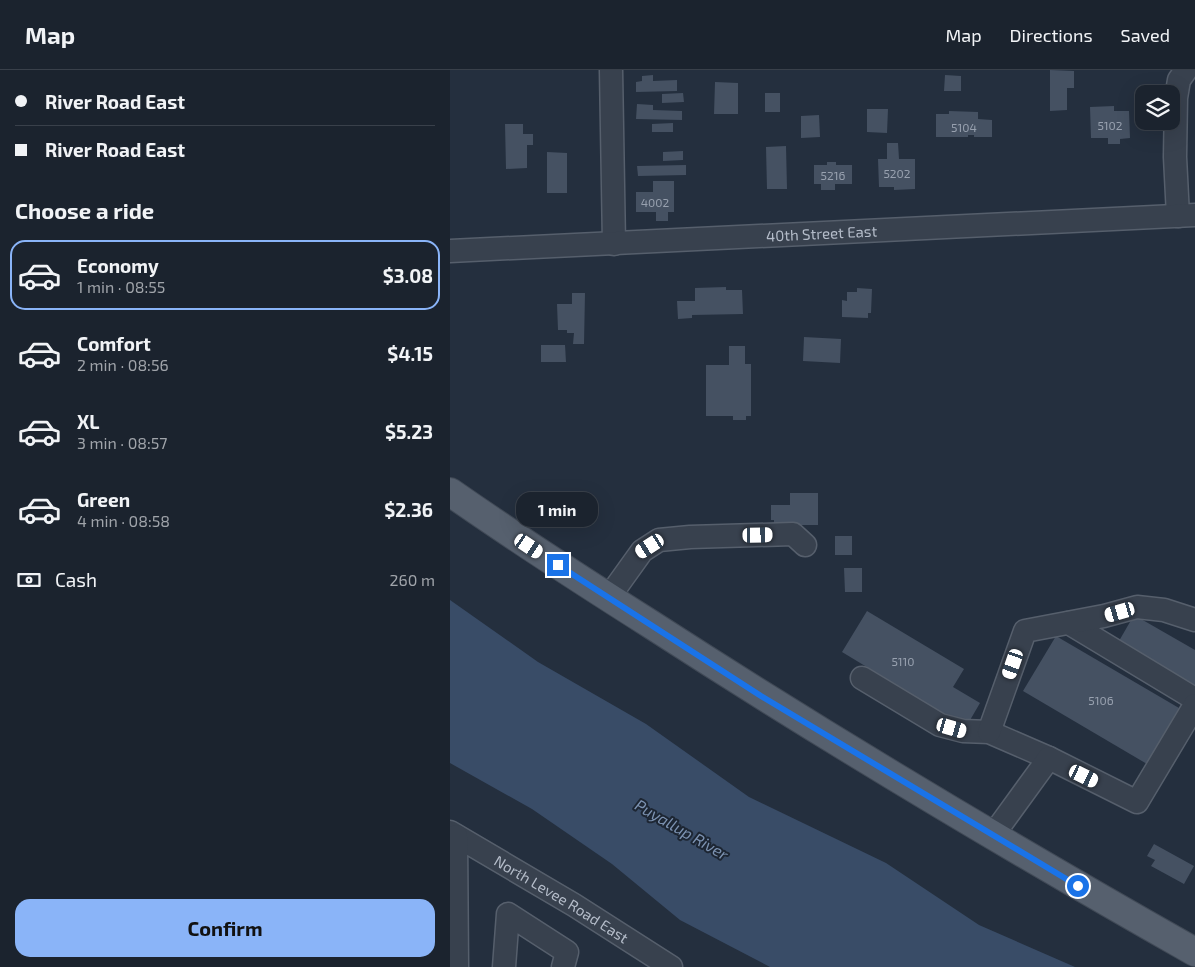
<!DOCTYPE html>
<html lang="en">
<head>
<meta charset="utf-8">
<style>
	:root { --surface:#1b232e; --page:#282f3a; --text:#f1f3f6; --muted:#a0a4aa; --line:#39404a; --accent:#8ab4f8 }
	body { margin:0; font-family:"Exo 2",sans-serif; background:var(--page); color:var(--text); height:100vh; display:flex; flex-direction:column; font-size:19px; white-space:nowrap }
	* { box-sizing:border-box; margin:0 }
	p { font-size:16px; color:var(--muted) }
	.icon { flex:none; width:28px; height:28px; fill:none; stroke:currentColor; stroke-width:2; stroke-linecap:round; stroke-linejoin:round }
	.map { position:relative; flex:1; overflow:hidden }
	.panel { display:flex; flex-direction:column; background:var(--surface); width:450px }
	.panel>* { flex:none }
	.hud { display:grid; align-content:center; height:110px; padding:0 15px; background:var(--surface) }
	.buttons { position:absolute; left:685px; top:15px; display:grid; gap:10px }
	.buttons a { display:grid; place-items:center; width:45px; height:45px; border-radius:10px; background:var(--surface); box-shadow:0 5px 20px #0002,0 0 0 1px var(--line); font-size:25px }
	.end { position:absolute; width:22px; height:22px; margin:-11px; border:6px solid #1a73e8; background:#fff; box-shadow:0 0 0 2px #fff }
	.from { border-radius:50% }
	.bubble { position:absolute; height:35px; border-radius:15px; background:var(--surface); box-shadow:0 5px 20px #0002,0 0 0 1px var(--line); font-size:16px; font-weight:700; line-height:35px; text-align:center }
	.car { position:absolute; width:15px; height:30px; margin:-15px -8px; border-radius:6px; box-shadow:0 0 4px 1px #0007; background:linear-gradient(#fff 24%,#345 0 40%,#fff 0 76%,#345 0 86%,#fff 0) }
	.hud b { display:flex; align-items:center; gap:18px; height:48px; font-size:19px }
	.hud b+b { border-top:1px solid var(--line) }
	.hud i { width:12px; height:12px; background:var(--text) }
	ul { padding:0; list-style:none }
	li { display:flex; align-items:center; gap:15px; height:70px; margin:0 10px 8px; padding:0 5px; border:2px solid transparent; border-radius:15px }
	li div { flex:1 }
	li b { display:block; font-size:19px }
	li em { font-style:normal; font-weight:700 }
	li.current { border-color:var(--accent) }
	li>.icon { width:45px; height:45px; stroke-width:1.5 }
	h2 { padding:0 15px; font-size:22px; line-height:60px }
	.pay { display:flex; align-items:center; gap:12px; height:55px; padding:0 15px; font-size:19px }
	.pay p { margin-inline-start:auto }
	.button { display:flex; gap:10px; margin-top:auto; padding:10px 15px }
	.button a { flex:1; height:58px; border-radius:15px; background:var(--accent); color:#111; font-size:20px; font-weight:700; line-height:58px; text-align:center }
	header { display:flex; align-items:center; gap:30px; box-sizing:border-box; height:70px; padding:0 25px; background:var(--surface); border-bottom:1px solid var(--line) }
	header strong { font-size:24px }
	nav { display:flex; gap:28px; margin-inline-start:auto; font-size:18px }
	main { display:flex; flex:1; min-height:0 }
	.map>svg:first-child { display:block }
</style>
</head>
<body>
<header>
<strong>Map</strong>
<nav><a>Map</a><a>Directions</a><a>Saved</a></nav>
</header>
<main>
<section class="panel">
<div class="hud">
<b><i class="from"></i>River Road East</b>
<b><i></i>River Road East</b>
</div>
<h2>Choose a ride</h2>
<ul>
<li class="current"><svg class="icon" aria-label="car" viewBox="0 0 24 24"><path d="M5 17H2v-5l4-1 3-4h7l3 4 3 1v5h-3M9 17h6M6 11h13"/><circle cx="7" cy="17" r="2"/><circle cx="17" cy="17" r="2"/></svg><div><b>Economy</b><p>1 min · 08:55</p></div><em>$3.08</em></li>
<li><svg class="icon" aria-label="car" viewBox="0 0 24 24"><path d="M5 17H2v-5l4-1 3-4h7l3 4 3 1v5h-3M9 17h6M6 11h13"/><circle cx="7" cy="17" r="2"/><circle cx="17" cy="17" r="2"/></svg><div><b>Comfort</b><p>2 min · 08:56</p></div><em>$4.15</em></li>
<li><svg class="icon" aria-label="car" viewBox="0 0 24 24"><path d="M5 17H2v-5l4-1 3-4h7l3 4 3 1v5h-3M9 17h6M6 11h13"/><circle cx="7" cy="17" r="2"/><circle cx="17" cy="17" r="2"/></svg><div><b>XL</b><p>3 min · 08:57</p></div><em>$5.23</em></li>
<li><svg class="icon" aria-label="car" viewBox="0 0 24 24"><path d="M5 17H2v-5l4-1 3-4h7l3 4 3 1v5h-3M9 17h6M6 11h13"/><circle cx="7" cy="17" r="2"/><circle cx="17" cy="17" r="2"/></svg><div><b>Green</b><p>4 min · 08:58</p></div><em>$2.36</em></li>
</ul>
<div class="pay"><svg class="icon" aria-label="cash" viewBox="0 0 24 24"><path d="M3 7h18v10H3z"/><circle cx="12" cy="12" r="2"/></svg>Cash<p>260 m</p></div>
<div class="button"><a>Confirm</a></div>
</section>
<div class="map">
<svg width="745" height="897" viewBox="0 0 745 897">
	<rect width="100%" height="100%" fill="#242f3e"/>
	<polygon fill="#394c67" points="0,530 88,592 196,654 299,727 436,793 529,855 625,897 320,897 230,850 162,794 82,739 0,693"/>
	<g fill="#455162">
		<polygon points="600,0 624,1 624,18 617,18 617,40 600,41"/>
		<polygon points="203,5 203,11 227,10 227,21 186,22 186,12 192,11 192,6"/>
		<polygon points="495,5 511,6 511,21 494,21"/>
		<polygon points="265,12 288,13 288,44 264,44"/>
		<polygon points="233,23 234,32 212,33 212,24"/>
		<rect x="315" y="23" width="15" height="19"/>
		<polygon points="187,34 203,35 203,40 232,41 232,50 186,49"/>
		<polygon points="664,36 664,41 679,41 680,68 670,69 670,74 658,74 658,68 641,68 640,37"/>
		<polygon points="417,39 438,39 437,63 417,62"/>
		<polygon points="499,41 528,42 528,49 542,50 542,67 524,67 524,65 518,65 518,67 486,67 486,44 499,44"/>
		<polygon points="369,45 370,67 351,68 351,46"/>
		<polygon points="223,53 223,62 202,62 202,54"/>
		<polygon points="55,54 73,54 73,64 83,64 83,75 77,75 77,98 56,99"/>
		<polygon points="437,73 448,73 449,89 465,89 465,119 444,120 444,117 429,117 428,89 437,89"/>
		<polygon points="336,76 337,119 317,119 316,77"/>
		<polygon points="233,81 233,90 213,91 213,82"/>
		<polygon points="97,82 117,83 117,123 97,123"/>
		<polygon points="377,92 386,92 386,95 402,95 402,114 385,114 385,120 371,120 371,114 364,114 364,95 377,95"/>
		<polygon points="236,95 236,105 188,106 187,96"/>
		<polygon points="203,111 224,111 224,142 218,142 218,151 206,151 206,142 186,142 186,122 203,122"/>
		<polygon points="276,217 276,220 292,220 293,244 242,245 242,248 228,249 227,231 245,231 245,218"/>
		<polygon points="407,218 422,219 421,243 418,243 418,248 392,247 392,230 397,231 397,222 407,222"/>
		<polygon points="122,223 135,223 134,274 123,274 124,263 117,263 117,260 108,260 107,234 122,234"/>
		<polygon points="354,267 391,269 390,293 353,291"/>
		<polygon points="91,275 115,275 116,292 91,292"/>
		<polygon points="279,276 295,276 295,294 301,294 301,346 296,346 296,350 283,350 283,346 256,346 256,295 279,295"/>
		<polygon points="340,423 368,423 368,455 345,455 324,460 324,450 321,450 321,435 340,435"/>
		<rect x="385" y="466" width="17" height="19"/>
		<polygon points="394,498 412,498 412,522 395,522"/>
		<polygon points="417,541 514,599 503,617 530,633 516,657 392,582"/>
		<polygon points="684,545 745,580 745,615 669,571"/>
		<polygon points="606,566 729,638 697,694 573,621"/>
		<polygon points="704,774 744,796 734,814 701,796 705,790 697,786"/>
	</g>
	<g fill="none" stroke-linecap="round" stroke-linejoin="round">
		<g stroke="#565f6c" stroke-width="25">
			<g id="minor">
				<polyline points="161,0 164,174"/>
				<polyline points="728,146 725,87 726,28 729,10 736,0"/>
				<path id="s1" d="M0,181L745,145"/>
				<polyline points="159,527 192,481 209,470 240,467 343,464 355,475"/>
				<polyline points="619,553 745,629"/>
				<polyline points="412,608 490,655 513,661 539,662 599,688"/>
				<polyline points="539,662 575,561 654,546 687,537 714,540 745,550"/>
				<path id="s2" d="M0,762L124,835L221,897"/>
				<polyline points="543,765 599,688 687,732 745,635"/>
				<polyline points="6,766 7,897"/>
				<polyline points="54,897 58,844 117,882 113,897"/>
			</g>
		</g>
		<g stroke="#414a57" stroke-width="30">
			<path id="major" d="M0,422C66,468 134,512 202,555C380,670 561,778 745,882"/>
		</g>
		<use href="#minor" stroke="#38414e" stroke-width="22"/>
		<use href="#major" stroke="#56606e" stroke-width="28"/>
	</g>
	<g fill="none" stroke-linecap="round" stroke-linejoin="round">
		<polyline stroke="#1a73e8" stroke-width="6" points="108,495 311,626 628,816"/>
	</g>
	<g text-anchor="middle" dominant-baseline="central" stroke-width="4" stroke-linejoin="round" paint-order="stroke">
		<g font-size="12" fill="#98a1af">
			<text x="660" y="55">5102</text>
			<text x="514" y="57">5104</text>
			<text x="447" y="103">5202</text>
			<text x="383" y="105">5216</text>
			<text x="205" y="132">4002</text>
			<text x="453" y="591">5110</text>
			<text x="651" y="630">5106</text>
		</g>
		<g font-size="15" fill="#b4bcc9" stroke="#1d2633">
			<text stroke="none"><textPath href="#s1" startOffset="372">40th Street East</textPath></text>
			<text stroke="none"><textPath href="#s2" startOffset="130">North Levee Road East</textPath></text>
		</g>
		<g font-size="16" font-style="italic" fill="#7c92b1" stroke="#1d2633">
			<text transform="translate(232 759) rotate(30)">Puyallup River</text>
		</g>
	</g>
</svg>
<div class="buttons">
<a><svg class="icon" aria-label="layers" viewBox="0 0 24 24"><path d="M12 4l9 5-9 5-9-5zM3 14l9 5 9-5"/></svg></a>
</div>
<i class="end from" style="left:628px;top:816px"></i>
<i class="end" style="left:108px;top:495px"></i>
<div class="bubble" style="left:66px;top:422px;width:82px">1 min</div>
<i class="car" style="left:308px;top:465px;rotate:89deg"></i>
<i class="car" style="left:79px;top:476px;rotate:124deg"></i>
<i class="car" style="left:200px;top:476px;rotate:237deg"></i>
<i class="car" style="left:670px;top:542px;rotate:254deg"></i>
<i class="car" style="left:563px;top:594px;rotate:199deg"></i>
<i class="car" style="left:502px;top:658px;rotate:106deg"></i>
<i class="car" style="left:634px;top:706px;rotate:116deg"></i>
</div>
</main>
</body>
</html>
